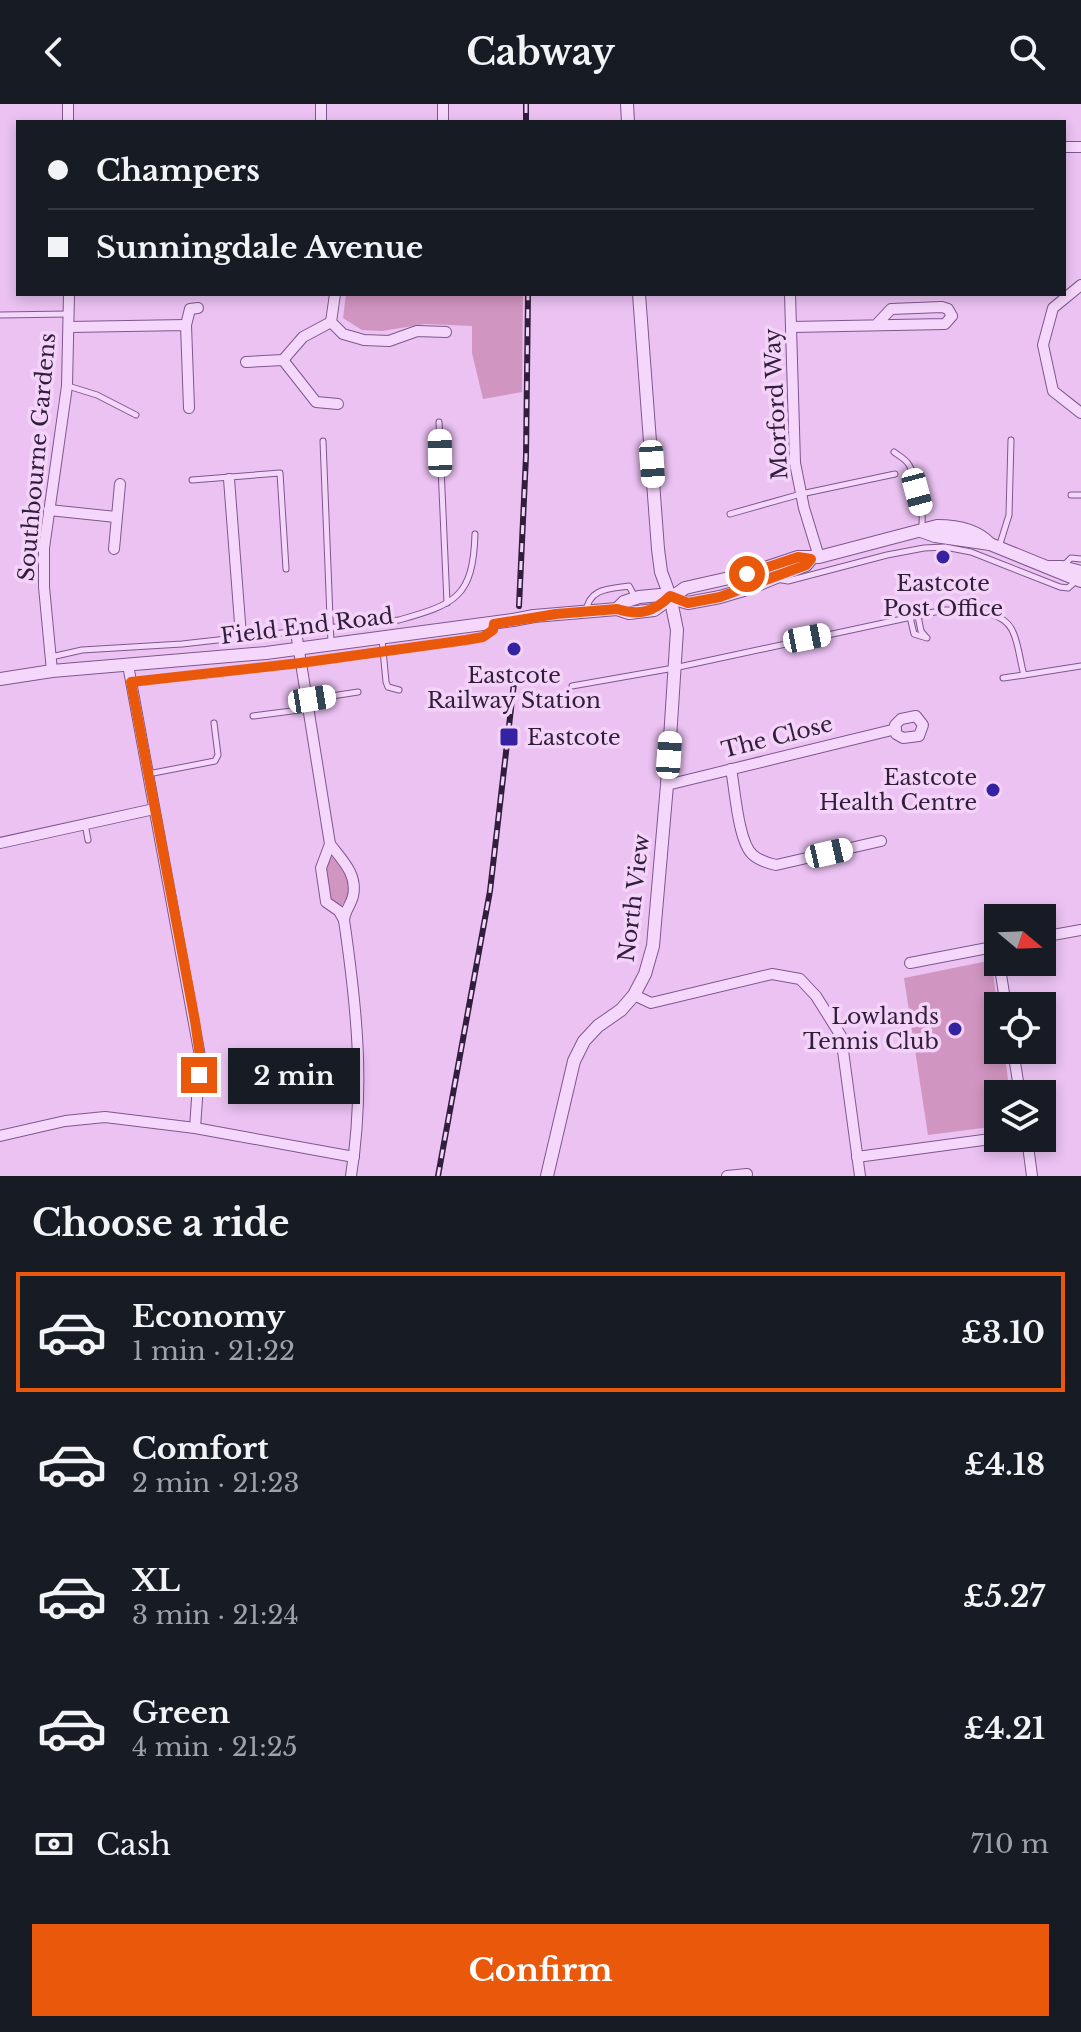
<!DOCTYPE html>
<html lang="en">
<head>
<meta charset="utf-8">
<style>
	:root { --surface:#171b24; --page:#242831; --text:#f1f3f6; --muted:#9ea1a6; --line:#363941; --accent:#ea580c }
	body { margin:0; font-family:"Libre Baskerville",serif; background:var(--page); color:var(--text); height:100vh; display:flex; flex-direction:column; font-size:30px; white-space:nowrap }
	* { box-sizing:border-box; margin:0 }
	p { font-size:26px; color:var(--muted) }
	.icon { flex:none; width:44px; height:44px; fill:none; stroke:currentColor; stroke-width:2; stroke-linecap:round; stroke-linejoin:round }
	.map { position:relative; height:1072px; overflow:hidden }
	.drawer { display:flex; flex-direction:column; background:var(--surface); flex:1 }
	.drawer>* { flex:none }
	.banner { position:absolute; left:16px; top:16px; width:1050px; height:176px; border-radius:0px; box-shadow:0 4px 12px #0003; display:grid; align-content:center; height:176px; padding:0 32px; background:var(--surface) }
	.needle { width:52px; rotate:109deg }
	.fabs { position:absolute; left:984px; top:800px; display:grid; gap:16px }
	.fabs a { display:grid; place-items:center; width:72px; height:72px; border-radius:0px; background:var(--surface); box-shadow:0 4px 12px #0003; font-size:40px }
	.end { position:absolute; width:36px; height:36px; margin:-18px; border:10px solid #ea580c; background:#fff; box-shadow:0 0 0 4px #fff }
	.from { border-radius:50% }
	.bubble { position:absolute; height:56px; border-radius:0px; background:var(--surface); box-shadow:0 4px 12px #0003; font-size:26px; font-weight:800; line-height:56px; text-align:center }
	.car { position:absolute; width:24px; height:48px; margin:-24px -12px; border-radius:10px; box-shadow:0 0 6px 2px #0007; background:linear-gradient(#fff 24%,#345 0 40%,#fff 0 76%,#345 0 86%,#fff 0) }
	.banner b { display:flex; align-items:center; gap:28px; height:76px; font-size:30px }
	.banner b+b { border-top:2px solid var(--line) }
	.banner i { width:20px; height:20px; background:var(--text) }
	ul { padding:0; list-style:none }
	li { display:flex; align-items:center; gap:24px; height:120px; margin:0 16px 12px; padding:0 16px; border:4px solid transparent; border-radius:0px }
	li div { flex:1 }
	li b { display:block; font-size:30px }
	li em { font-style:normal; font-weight:800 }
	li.current { border-color:var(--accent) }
	li>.icon { width:72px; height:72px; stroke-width:1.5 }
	h2 { padding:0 32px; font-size:36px; line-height:96px }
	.pay { display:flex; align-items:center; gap:20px; height:88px; padding:0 32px; font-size:30px }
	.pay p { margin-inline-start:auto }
	.button { display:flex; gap:16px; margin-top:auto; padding:16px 32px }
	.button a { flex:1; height:92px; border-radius:0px; background:var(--accent); color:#fff; font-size:32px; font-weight:800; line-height:92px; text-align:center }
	header { display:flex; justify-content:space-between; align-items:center; height:104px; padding:0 32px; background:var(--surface); font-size:36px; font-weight:800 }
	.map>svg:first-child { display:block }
</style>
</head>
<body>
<header><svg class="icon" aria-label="back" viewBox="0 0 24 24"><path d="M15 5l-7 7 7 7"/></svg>Cabway<svg class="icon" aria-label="search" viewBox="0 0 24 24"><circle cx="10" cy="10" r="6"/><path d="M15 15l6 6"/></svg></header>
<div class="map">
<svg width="1081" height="1072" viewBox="0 0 1081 1072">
	<rect width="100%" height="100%" fill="#ebc2f2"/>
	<g fill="#d195c1">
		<polygon points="346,190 523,190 522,288 483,295 472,249 472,222 425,220 382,227 362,226 343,214"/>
		<polygon points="330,753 336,753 349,774 350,792 342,801 336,801 329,797 325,767"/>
		<polygon points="988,857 992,862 998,905 998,946 1004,946 1010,990 998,990 998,1022 928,1031 904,874"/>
	</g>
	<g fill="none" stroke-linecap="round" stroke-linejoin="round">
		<g stroke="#7d578e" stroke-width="7">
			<g id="service">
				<polyline points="0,211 68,210"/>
				<polyline points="68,282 97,291 136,311"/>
				<polyline points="439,318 447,499"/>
				<polyline points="323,337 331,539"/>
				<path d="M894,348C899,352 906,355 909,361C918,375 925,410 921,426"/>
				<polyline points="192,376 280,369 286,465"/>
				<polyline points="1071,391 1081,391"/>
				<polyline points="730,410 801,390 895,370"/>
				<polyline points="999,443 1009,411 1011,336"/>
				<polyline points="1063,462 1071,454 1081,455"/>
				<polyline points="776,475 788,477 887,451 924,444 945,443 971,448 1060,483 1068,484 1076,477"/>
				<path d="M586,508C589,484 609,485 629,482L635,493"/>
				<polyline points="918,512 921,527 926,533"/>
				<polyline points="910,513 914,530 927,534"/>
				<polyline points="382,535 386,578 388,583 399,586"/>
				<path d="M51,553L82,546L182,540L399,516C456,500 473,493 475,430"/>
				<polyline points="1003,574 1024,571"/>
				<polyline points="133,578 300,559 466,536 483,533 493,526 494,521"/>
				<path d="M572,582L674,564L944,506C965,506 1003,504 1013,528C1019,541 1020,558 1024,571L1081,562"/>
				<polyline points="306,596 358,588"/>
				<polyline points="253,612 307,605"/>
				<polyline points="148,670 215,657 218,651 214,619"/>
				<polyline points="85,720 88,736"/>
			</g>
		</g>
		<g stroke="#7d578e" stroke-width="12">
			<g id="minor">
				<polyline points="321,0 321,18"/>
				<polyline points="443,0 443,18"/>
				<polyline points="68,18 68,0"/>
				<polyline points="1064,43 1081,43"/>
				<polyline points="1081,181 1053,204 1043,241 1053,287 1081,309"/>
				<polyline points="335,190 331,218 343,230 364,236 389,237 417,227 446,228"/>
				<polyline points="790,190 795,359 804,404 819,453"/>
				<polyline points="186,221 190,205 198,204"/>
				<polyline points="69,223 186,221 189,304"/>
				<polyline points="792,223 945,220 952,212 948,205 942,203 891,205 876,221"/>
				<polyline points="283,256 316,298 338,300"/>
				<polyline points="246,258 283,256 303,233 331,218"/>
				<polyline points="229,375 241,532"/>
				<polyline points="49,406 116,413"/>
				<polyline points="114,445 120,380"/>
				<polyline points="296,528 330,740 321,764 326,798 339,807 344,816"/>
				<polyline points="128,561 200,952 195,1024"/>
				<polyline points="52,567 44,483 44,444 67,282 69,190"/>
				<polygon points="916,612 923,621 919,632 903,634 896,630 895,621 901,615"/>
				<path d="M731,665C735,685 738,738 753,751C760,757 767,759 776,761L881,737"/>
				<polyline points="667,681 896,625"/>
				<polyline points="0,739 154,705"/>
				<path d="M330,740C341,755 358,770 353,792C351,801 345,806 344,816C357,905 365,983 351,1072"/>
				<polyline points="1042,833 1081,826"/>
				<polyline points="999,858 1006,902"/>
				<polyline points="910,859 998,842"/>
				<polyline points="634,891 651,899 772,870 800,875 816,892 841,932 860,1072"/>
				<polyline points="1013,946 1020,990"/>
				<polyline points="0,1032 65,1017 105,1013 195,1024 354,1053"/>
				<polyline points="1027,1034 1032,1072"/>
				<polyline points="857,1053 998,1034"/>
				<polyline points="727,1072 747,1070"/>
			</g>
		</g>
		<g stroke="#7d578e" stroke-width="14">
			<g id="tertiary">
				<polyline points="627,0 628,18"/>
				<polyline points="921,427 935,432 990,440 1081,477"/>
				<polyline points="1050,463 1062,463 1081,468"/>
				<polyline points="617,505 624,498 639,493 660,491 688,499 720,493 747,485 806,461 811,455"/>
				<path d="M534,512L617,505L629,509L654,506L685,484L747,470L798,453H819L937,422C956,422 977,426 990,440"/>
				<polyline points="0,575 52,567 266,549 513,516"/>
				<polyline points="547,1072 574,957 584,937 598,922 621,906 634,891 645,870 653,842 667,681 677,526 670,492 661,468 658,445 639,190"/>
			</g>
		</g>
		<use href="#service" stroke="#f6d7fc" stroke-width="5"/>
		<use href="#minor" stroke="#f6d7fc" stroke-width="10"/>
		<use href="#tertiary" stroke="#f6d7fc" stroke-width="12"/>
		<g stroke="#311d3c" stroke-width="6">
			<g id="rail">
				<polyline points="526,0 526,18"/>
				<polyline points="519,502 526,352 528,190"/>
				<polyline points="438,1072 490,787 515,570"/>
			</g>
		</g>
		<use href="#rail" stroke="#f4d3f9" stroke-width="3" stroke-dasharray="9" stroke-linecap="butt"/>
		<g stroke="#7d578e" stroke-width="14" stroke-linecap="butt">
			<polyline id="tertiary-bridge" points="513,516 534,512"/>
		</g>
		<use href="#tertiary-bridge" stroke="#f6d7fc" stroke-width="12"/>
	</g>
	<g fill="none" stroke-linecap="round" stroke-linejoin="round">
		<path stroke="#ea580c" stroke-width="10" d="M199,971L200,952L195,917L131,578L300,559L466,536L483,533L493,526L494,520L556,510L617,505C639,512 654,508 670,492L688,499L720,493L806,461L811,455L798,453L747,470"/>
	</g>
	<g fill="#3522a2" stroke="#f4d3f9" stroke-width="3">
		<circle cx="943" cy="453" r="8"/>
		<circle cx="514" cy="545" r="8"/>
		<rect x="499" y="623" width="20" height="20" rx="4"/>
		<circle cx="993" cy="686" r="8"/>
		<circle cx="955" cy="925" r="8"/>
	</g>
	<g text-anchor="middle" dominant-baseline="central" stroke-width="7" stroke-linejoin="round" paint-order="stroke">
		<g font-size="22" fill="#311d3c" stroke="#f4d3f9">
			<text transform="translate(776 300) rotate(-93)">Morford Way</text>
			<text transform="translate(37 353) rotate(-85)">Southbourne Gardens</text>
			<text transform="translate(307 522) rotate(-7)">Field End Road</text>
			<text transform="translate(777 633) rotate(-14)">The Close</text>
			<text transform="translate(634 794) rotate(-83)">North View</text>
		</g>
		<g font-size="22" fill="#311d3c" stroke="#f4d3f9">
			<text x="943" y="479">Eastcote<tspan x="943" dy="25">Post Office</tspan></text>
			<text x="514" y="571">Eastcote<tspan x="514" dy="25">Railway Station</tspan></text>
			<text x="527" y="633" text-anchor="start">Eastcote</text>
			<text x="977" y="673" text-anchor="end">Eastcote<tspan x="977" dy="25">Health Centre</tspan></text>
			<text x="939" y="912" text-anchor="end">Lowlands<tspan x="939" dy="25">Tennis Club</tspan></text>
		</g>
	</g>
</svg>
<div class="fabs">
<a><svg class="needle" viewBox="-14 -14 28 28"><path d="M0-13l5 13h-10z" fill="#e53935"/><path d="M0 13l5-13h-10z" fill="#9ea1a6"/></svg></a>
<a><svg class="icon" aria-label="locate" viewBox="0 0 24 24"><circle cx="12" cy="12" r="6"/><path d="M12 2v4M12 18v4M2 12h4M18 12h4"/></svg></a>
<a><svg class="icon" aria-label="layers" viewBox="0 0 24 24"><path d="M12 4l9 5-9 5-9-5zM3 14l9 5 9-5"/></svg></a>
</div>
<i class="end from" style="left:747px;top:470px"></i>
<i class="end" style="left:199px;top:971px"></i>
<div class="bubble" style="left:228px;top:944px;width:132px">2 min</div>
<i class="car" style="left:440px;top:349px;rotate:359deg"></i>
<i class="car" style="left:652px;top:360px;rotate:176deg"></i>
<i class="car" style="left:917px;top:388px;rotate:165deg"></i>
<i class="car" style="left:807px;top:534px;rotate:79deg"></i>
<i class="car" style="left:312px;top:595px;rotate:81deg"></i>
<i class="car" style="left:669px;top:651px;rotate:4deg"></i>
<i class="car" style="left:829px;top:749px;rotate:77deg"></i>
<div class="banner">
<b><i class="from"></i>Champers</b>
<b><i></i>Sunningdale Avenue</b>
</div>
</div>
<section class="drawer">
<h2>Choose a ride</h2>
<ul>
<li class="current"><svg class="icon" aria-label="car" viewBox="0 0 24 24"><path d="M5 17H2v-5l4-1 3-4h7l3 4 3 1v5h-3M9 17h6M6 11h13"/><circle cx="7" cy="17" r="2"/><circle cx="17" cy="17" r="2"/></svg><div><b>Economy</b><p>1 min · 21:22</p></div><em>£3.10</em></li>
<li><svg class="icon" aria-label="car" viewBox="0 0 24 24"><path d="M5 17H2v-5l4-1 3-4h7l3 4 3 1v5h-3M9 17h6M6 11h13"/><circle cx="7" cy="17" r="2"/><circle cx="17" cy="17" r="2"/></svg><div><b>Comfort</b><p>2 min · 21:23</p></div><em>£4.18</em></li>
<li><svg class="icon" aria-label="car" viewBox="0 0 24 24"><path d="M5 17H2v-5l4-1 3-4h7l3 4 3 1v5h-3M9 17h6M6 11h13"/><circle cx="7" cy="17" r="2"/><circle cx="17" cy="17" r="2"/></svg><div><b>XL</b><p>3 min · 21:24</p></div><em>£5.27</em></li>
<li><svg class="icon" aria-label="car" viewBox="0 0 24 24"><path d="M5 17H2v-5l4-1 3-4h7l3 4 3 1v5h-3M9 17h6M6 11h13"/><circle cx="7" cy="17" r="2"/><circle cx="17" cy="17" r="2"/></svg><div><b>Green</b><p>4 min · 21:25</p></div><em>£4.21</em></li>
</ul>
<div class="pay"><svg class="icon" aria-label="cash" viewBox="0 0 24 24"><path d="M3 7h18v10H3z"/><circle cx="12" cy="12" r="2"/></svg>Cash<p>710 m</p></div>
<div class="button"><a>Confirm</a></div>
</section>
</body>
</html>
